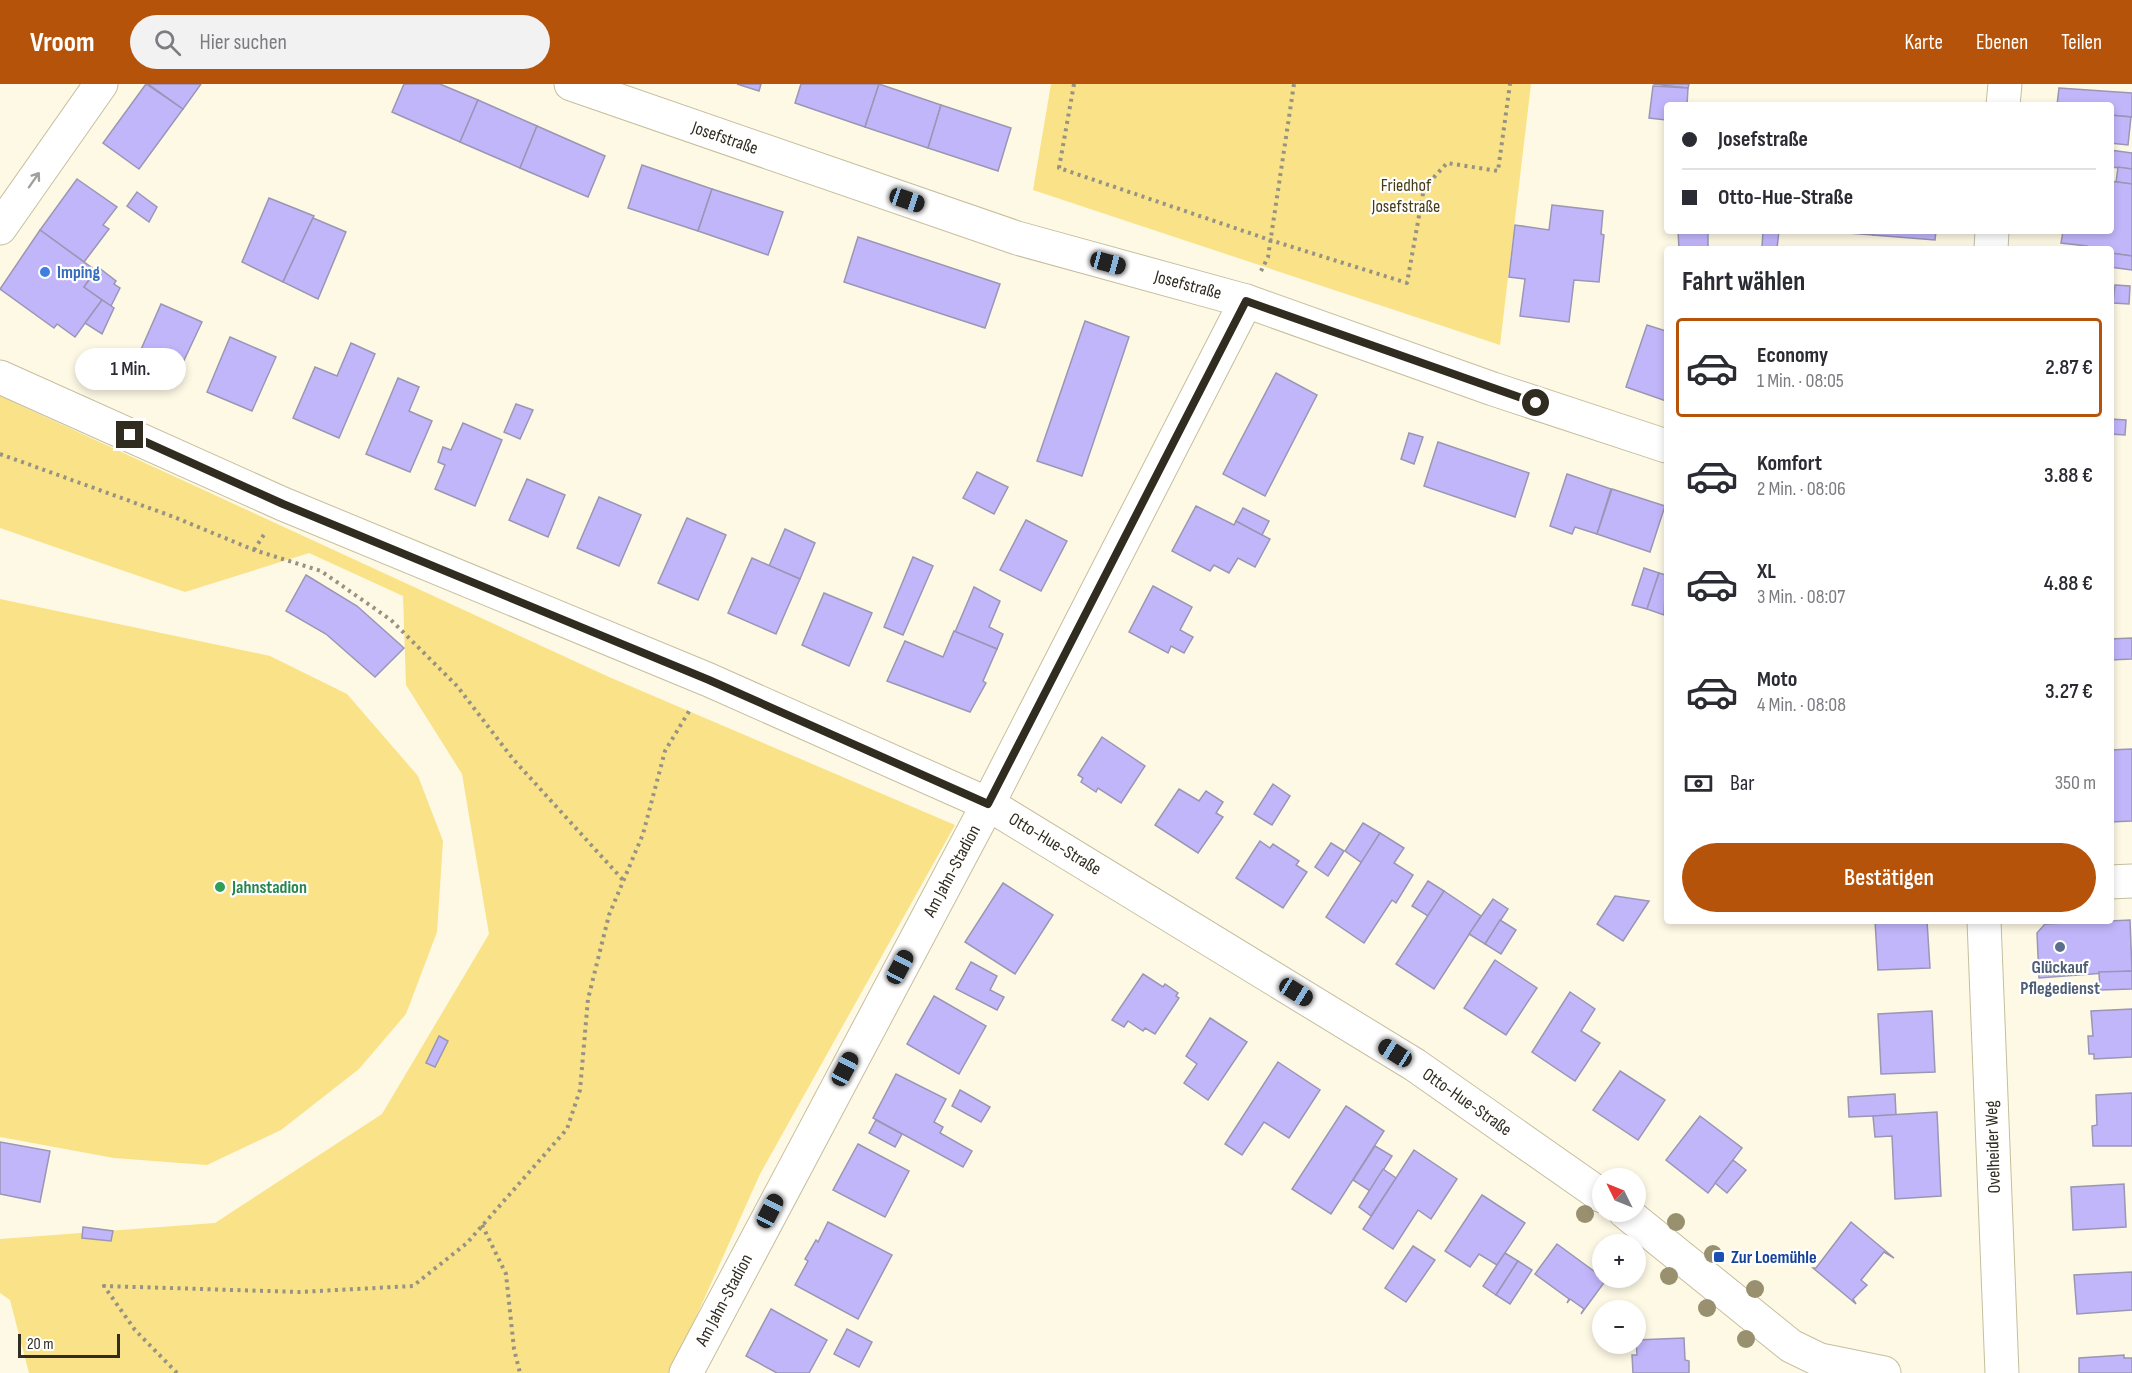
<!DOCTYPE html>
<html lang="de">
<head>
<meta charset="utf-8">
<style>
	:root { --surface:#fff; --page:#f2f2f3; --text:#2b2b33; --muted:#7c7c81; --line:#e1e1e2; --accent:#b45309 }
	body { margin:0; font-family:"Sofia Sans Condensed",sans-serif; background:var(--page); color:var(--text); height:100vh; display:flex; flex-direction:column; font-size:22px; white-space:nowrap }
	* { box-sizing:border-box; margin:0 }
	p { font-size:20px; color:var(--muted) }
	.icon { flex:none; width:33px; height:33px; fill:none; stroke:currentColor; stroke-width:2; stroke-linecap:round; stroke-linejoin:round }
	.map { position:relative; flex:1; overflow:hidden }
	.drawer { position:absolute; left:1664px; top:162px; width:450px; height:678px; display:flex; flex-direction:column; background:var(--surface); border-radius:6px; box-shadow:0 3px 9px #0003 }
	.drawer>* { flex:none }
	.banner { position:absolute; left:1664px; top:18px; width:450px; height:132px; border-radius:6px; box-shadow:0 3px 9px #0003; display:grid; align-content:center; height:132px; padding:0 18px; background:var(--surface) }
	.needle { width:39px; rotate:313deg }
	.tools { position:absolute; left:1592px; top:1084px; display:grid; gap:12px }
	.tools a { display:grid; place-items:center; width:54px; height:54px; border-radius:50%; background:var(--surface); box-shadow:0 3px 9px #0003; font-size:30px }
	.scale { position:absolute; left:18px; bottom:15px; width:102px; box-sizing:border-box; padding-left:6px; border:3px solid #302c20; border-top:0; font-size:16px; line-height:21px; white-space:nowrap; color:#302c20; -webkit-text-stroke:4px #fff; paint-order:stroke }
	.end { position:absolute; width:27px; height:27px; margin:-14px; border:8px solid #302c20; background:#fff; box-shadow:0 0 0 3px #fff }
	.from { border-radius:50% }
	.bubble { position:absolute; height:42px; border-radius:21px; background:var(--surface); box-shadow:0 3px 9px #0003; font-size:20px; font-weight:600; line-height:42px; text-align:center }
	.car { position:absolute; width:18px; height:36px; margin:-18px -9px; border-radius:8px; box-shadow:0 0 4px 2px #0007; background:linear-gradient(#222 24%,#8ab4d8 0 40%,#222 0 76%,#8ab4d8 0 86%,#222 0) }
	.banner b { display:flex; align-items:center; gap:21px; height:57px; font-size:22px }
	.banner b+b { border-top:2px solid var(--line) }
	.banner i { width:15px; height:15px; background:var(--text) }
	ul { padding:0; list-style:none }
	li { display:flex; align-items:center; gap:18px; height:99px; margin:0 12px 9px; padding:0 6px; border:3px solid transparent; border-radius:6px }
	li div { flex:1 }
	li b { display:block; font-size:22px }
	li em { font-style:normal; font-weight:600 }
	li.current { border-color:var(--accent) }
	li>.icon { width:54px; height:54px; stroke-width:1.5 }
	h2 { padding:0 18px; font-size:27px; line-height:72px }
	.pay { display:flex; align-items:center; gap:15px; height:66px; padding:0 18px; font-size:22px }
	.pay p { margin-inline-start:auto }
	.primary-button { display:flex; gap:12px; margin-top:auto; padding:12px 18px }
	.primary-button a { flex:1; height:69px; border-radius:36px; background:var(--accent); color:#fff; font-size:24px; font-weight:600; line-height:69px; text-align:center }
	header { display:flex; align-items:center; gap:36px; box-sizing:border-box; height:84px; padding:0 30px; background:var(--accent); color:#fff }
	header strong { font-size:28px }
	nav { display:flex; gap:33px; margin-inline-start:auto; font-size:21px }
	.search { width:420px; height:54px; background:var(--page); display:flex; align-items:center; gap:15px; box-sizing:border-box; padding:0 21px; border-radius:33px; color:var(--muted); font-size:22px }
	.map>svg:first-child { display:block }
</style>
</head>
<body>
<header>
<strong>Vroom</strong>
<div class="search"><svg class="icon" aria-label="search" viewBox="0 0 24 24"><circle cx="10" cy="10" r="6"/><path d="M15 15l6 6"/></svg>Hier suchen</div>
<nav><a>Karte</a><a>Ebenen</a><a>Teilen</a></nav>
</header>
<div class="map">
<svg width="2132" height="1289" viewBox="0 0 2132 1289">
	<rect width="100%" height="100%" fill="#fef9e5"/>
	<g fill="#f9e288">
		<polygon points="1051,0 1531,0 1500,261 1033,106"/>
		<polygon points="0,312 609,593 955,741 760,1090 671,1289 29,1289 10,1216 0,1209 0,1155 215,1139 382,1030 489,850 462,690 406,601 403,512 309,469 185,508 0,444"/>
		<polygon points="0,515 270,572 347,610 418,692 443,757 437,848 406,930 359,985 281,1046 207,1081 114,1074 0,1053"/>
	</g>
	<g fill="#c2b6fb" stroke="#9a96b4" stroke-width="1.5">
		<polygon points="146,0 183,25 139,85 103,59"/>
		<polygon points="148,0 201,0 183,25"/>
		<polygon points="404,0 440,0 478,16 460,58 392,28"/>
		<polygon points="737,0 761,0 759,7"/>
		<polygon points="801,0 879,0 865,43 795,19"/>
		<polygon points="879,0 941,21 928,64 865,43"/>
		<polygon points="1653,0 1689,0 1688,4"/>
		<polygon points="1653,2 1688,4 1687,21 1666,21 1666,36 1649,34"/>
		<polygon points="2059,4 2132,9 2132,33 2110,31 2110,21 2057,21"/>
		<polygon points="478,16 537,42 520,84 460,58"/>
		<polygon points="941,21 1011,44 998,87 928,64"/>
		<polygon points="2110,31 2131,33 2128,61 2110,59"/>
		<polygon points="537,42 605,72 588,113 520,84"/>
		<polygon points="2110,66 2132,69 2132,85 2110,83"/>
		<polygon points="642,81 712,105 698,147 628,124"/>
		<polygon points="2118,83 2132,85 2132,100 2116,98"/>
		<polygon points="77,95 117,123 103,141 109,145 84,178 40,146"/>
		<polygon points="2110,97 2132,100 2132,172 2110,169 2110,165 2087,165 2087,162 2061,159 2063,147 2110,147"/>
		<polygon points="712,105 783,128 768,171 698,147"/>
		<polygon points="137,108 157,123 149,138 127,122"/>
		<polygon points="269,114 314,132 283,198 242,178"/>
		<polygon points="1552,121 1603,127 1601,150 1604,151 1599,198 1574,196 1569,238 1520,232 1525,195 1509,193 1515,141 1549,146"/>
		<polygon points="313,134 346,148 318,215 283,198"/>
		<polygon points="40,146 95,186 84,203 102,216 75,253 57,240 54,244 0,205"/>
		<polygon points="1678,147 1708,147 1708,165 1679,165"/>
		<polygon points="1763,147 1779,147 1777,164 1762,163"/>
		<polygon points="1822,147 1874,147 1873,151"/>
		<polygon points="1874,147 1936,147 1935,156 1873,151"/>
		<polygon points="858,153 1000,200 985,244 844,198"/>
		<polygon points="2111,169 2132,172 2132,186 2110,183"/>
		<polygon points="98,183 116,197 114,200 120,204 111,222 84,203"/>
		<polygon points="2115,201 2130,202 2129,220 2113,219"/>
		<polygon points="102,216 114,224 102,250 85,239"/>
		<polygon points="161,220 202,238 179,287 139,270"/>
		<polygon points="1085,237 1129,253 1082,392 1037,377"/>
		<polygon points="1647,241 1666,247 1666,317 1626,303"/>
		<polygon points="230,253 276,273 252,327 207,308"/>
		<polygon points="351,259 375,270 339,354 293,334 315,283 337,292"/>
		<polygon points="1276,289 1317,311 1265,412 1223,390"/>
		<polygon points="398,294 419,303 409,327 432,337 410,388 366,370"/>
		<polygon points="516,320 533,326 520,355 504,348"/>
		<polygon points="2110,335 2126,336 2125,351 2110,350"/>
		<polygon points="463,339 502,356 475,422 435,405 445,381 438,378 443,363 451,366"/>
		<polygon points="1409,349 1423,353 1414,380 1401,375"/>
		<polygon points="1438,358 1529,389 1515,433 1424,402"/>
		<polygon points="977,388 1008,403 994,430 963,414"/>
		<polygon points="1567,390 1611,405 1597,450 1575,443 1572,450 1550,442"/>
		<polygon points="527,395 565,411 548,453 509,436"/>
		<polygon points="1612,405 1665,422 1650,468 1597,450"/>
		<polygon points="599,413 641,431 619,482 577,464"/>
		<polygon points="1196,422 1234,441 1236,437 1270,455 1255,483 1238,474 1229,489 1214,481 1210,487 1172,467"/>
		<polygon points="1243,424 1269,437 1262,451 1236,437"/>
		<polygon points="687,434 726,451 698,516 658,499"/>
		<polygon points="1026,436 1067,457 1041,507 1000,486"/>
		<polygon points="785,445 815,459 800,495 769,482"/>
		<polygon points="913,473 933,482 903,551 884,543"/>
		<polygon points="752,474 800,495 776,550 728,529"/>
		<polygon points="1644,484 1659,489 1647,525 1632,521"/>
		<polygon points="1659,489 1666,491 1664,531 1647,525"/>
		<polygon points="306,491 357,522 404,564 375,593 326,550 286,527"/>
		<polygon points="1153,502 1192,523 1180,546 1193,553 1184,569 1171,562 1168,569 1129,548"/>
		<polygon points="974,503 1000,517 989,543 1003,550 997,565 955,548"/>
		<polygon points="824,509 872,529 849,582 802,561"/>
		<polygon points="954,547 997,565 983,597 986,599 970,628 887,597 905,557 943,573"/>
		<polygon points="2132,554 2132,575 2110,576 2110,555"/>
		<polygon points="1102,653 1145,682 1121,719 1098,704 1096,708 1081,698 1083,694 1078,691"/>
		<polygon points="2132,665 2132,737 2110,738 2110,666"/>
		<polygon points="1273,700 1290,712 1272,741 1254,730"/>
		<polygon points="1179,705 1199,717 1206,707 1223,718 1216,729 1223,733 1198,769 1155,741"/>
		<polygon points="1363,739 1380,749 1362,779 1345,767"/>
		<polygon points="1380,749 1404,764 1394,779 1413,791 1396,819 1392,816 1364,859 1326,833"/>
		<polygon points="1260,757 1270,764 1273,760 1299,777 1296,781 1307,788 1283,824 1236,794"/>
		<polygon points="1331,759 1344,767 1328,792 1315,783"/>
		<polygon points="1428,797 1444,807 1428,832 1412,822"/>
		<polygon points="1003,799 1053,831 1015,890 965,858"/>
		<polygon points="1444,807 1481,832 1434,905 1396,880"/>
		<polygon points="1615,812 1649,817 1623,857 1597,840"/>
		<polygon points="1493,815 1508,825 1485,860 1469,850"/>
		<polygon points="1500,836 1516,846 1501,870 1485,860"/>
		<polygon points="2130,836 2132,887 2039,894 2037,849 2045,840"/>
		<polygon points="1875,837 1927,837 1930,884 1878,886"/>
		<polygon points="1495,876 1537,904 1506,951 1464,924"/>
		<polygon points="971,878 997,892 990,906 1004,913 997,926 956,905"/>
		<polygon points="2132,887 2132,905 2100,906 2099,888"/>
		<polygon points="1143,890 1163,903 1165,900 1178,909 1176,912 1179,914 1155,950 1145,944 1143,947 1128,937 1124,943 1112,936"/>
		<polygon points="1570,908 1595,925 1581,947 1600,959 1575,997 1532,968"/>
		<polygon points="934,912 986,942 959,990 907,960"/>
		<polygon points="2132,925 2132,973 2094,975 2094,970 2089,970 2088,952 2093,952 2091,927"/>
		<polygon points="1932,927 1935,988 1881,990 1878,930"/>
		<polygon points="1210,934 1247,958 1208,1016 1184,999 1197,980 1186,972"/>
		<polygon points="439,952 448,957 435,983 426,979"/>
		<polygon points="1278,978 1320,1006 1289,1054 1264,1038 1242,1071 1225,1060"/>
		<polygon points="1620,987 1665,1016 1638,1056 1593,1026"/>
		<polygon points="896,990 946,1015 934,1038 943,1043 940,1049 972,1067 963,1083 873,1034"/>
		<polygon points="960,1006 990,1023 981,1038 952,1022"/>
		<polygon points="2132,1009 2132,1062 2093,1062 2092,1042 2097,1041 2096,1011"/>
		<polygon points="1895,1010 1896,1031 1849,1033 1848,1013"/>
		<polygon points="1346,1022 1384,1047 1331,1130 1292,1105"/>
		<polygon points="1937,1028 1941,1112 1895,1115 1892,1052 1875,1053 1873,1032"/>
		<polygon points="1700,1032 1742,1064 1708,1109 1666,1076"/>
		<polygon points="876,1036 902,1050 895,1063 869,1049"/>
		<polygon points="0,1058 50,1067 40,1118 0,1110"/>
		<polygon points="858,1060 909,1087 885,1133 833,1106"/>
		<polygon points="1375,1062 1392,1072 1370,1107 1353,1096"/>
		<polygon points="1414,1066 1457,1095 1431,1135 1418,1126 1393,1165 1363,1145"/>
		<polygon points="1733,1076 1746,1086 1727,1109 1715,1099"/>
		<polygon points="1383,1085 1396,1094 1371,1132 1359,1123"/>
		<polygon points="2124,1100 2126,1143 2073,1146 2071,1103"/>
		<polygon points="1482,1111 1525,1139 1497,1181 1479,1170 1470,1183 1445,1167"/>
		<polygon points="828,1138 892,1171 858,1235 795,1201 808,1177 805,1175 816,1156 818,1158"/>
		<polygon points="1851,1138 1894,1174 1884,1168 1861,1196 1867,1201 1853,1215 1856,1220 1813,1184 1816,1184"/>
		<polygon points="83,1143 113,1147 111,1157 82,1154"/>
		<polygon points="1557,1160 1606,1196 1581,1230 1584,1225 1570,1215 1567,1219 1569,1215 1535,1190"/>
		<polygon points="1413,1162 1435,1176 1406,1218 1385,1204"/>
		<polygon points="1505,1169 1518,1177 1496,1211 1483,1202"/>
		<polygon points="1518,1177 1532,1186 1510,1220 1496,1211"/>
		<polygon points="2132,1188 2132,1226 2077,1230 2074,1191"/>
		<polygon points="771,1225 827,1256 809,1289 777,1289 746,1272"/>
		<polygon points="847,1245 872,1258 859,1283 834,1270"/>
		<polygon points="1684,1254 1685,1276 1689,1277 1689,1289 1633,1289 1632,1271 1637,1271 1636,1256"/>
		<polygon points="2124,1271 2124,1274 2132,1274 2132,1289 2079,1289 2079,1274"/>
	</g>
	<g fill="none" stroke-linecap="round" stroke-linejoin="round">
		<g stroke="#c6be9d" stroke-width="35">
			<g id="minor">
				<polyline points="571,0 1017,154 1246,217 1493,305 1666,362"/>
				<polyline points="0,144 101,0"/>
				<polyline points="2110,798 2132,797"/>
				<polyline points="686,1289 988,720 1246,217"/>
			</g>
		</g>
		<g stroke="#c6be9d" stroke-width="35">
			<g id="tertiary">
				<polyline points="2003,21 2005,0"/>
				<polyline points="1991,165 1992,147"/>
				<polyline points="0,293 283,420 709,596 988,720 1415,981 1602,1112"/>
				<polyline points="1984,837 2002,1289"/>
				<polyline points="1625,1128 1791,1262 1820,1276 1884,1289"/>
			</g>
		</g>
		<g stroke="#979383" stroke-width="4" stroke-dasharray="3 4.5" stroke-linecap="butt">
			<polyline points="1074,0 1059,84 1270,156 1407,199 1424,104 1447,79 1498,87 1510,0"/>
			<polyline points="1261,187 1268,173 1294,0"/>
			<polyline points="0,370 174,433 254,466 321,487 391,536 457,602 513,675 623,796"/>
			<polyline points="254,466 265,449"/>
			<polyline points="482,1141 506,1190 514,1265 520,1289"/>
			<polyline points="177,1289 135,1246 104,1202 299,1208 413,1202 467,1159 567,1045 580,1006 588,915 609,831 643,750 665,667 691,624"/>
		</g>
		<use href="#minor" stroke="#fff" stroke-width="33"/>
		<use href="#tertiary" stroke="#fff" stroke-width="33"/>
	</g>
	<g fill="#999070">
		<circle cx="1585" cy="1130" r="9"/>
		<circle cx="1676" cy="1138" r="9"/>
		<circle cx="1713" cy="1170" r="9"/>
		<circle cx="1669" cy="1192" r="9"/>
		<circle cx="1755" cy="1205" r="9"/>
		<circle cx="1707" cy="1224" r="9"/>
		<circle cx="1746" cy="1255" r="9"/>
	</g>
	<defs><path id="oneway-shaft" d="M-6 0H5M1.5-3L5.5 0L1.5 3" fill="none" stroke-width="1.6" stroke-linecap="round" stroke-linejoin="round" transform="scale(1.5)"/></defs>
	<use stroke="#a2a09b" href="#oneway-shaft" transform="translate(34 96) rotate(-55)"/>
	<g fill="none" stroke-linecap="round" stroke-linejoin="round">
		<polyline stroke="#302c20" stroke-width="8" points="130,351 283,420 709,596 988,720 1246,217 1536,319"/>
	</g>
	<circle fill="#3f7fe0" stroke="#fff" stroke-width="2" cx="45" cy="188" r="6"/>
	<circle fill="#2e9e5b" stroke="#fff" stroke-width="2" cx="220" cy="803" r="6"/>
	<circle fill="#5c6f8a" stroke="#fff" stroke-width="2" cx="2060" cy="863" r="6"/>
	<rect fill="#1a4fb4" stroke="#fff" stroke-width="2" x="1713" y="1167" width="12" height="12" rx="3"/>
	<g text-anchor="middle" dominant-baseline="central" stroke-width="4.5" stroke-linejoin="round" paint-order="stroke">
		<g font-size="18" fill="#302c20" stroke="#fff">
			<text transform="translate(725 54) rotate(19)">Josefstraße</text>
			<text transform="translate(1188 201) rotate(15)">Josefstraße</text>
			<text transform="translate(1055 760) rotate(31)">Otto-Hue-Straße</text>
			<text transform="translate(952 787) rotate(-62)">Am Jahn-Stadion</text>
			<text transform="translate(1467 1018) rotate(35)">Otto-Hue-Straße</text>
			<text transform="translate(1993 1063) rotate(-92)">Ovelheider Weg</text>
			<text transform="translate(724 1216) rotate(-62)">Am Jahn-Stadion</text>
		</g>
		<g font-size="18" fill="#463b11" stroke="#fff">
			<text x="1406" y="101">Friedhof<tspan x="1406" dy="21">Josefstraße</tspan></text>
		</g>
		<g font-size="18" font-weight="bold" fill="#366cbe" stroke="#fff" text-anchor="start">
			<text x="57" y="188">Imping</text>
		</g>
		<g font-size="18" font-weight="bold" fill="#27864d" stroke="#fff" text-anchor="start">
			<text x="232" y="803">Jahnstadion</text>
		</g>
		<g font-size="18" font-weight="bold" fill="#4e5e75" stroke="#fff">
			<text x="2060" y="883">Glückauf<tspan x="2060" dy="21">Pflegedienst</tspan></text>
		</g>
		<g font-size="18" font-weight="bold" fill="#164399" stroke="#fff" text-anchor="start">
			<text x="1731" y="1173">Zur Loemühle</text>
		</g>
	</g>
</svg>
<div class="tools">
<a><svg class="needle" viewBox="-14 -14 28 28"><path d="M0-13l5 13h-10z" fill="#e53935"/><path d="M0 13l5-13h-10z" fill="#7c7c81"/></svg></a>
<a>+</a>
<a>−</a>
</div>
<div class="scale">20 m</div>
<i class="end from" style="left:1536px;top:319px"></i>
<i class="end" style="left:130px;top:351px"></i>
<div class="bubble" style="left:75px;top:264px;width:111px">1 Min.</div>
<i class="car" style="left:907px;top:116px;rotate:109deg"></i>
<i class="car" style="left:1108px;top:179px;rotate:105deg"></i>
<i class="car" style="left:900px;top:883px;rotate:28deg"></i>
<i class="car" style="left:1296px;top:908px;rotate:122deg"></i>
<i class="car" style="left:1395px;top:969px;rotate:302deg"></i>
<i class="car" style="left:845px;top:985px;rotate:28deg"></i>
<i class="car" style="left:770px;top:1127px;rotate:27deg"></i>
<div class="banner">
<b><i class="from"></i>Josefstraße</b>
<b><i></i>Otto-Hue-Straße</b>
</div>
<section class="drawer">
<h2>Fahrt wählen</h2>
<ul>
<li class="current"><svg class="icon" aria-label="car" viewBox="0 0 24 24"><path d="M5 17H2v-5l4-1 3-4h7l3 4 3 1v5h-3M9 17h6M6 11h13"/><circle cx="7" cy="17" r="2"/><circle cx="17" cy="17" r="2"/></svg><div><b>Economy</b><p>1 Min. · 08:05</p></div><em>2.87 €</em></li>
<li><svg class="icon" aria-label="car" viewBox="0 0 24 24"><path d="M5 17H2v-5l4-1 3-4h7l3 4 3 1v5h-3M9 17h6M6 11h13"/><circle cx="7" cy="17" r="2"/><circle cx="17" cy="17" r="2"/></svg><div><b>Komfort</b><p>2 Min. · 08:06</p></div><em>3.88 €</em></li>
<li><svg class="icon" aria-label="car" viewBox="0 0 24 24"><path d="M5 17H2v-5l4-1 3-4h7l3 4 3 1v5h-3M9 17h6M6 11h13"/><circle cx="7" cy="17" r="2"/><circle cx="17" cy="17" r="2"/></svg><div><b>XL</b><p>3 Min. · 08:07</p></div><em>4.88 €</em></li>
<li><svg class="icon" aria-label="car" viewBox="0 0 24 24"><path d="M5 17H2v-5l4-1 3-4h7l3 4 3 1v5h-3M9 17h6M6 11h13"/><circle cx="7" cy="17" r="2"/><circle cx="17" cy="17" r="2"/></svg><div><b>Moto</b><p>4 Min. · 08:08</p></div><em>3.27 €</em></li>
</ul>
<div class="pay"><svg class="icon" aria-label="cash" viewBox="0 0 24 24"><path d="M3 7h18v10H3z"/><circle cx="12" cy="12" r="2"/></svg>Bar<p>350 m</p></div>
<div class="primary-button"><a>Bestätigen</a></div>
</section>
</div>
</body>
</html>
